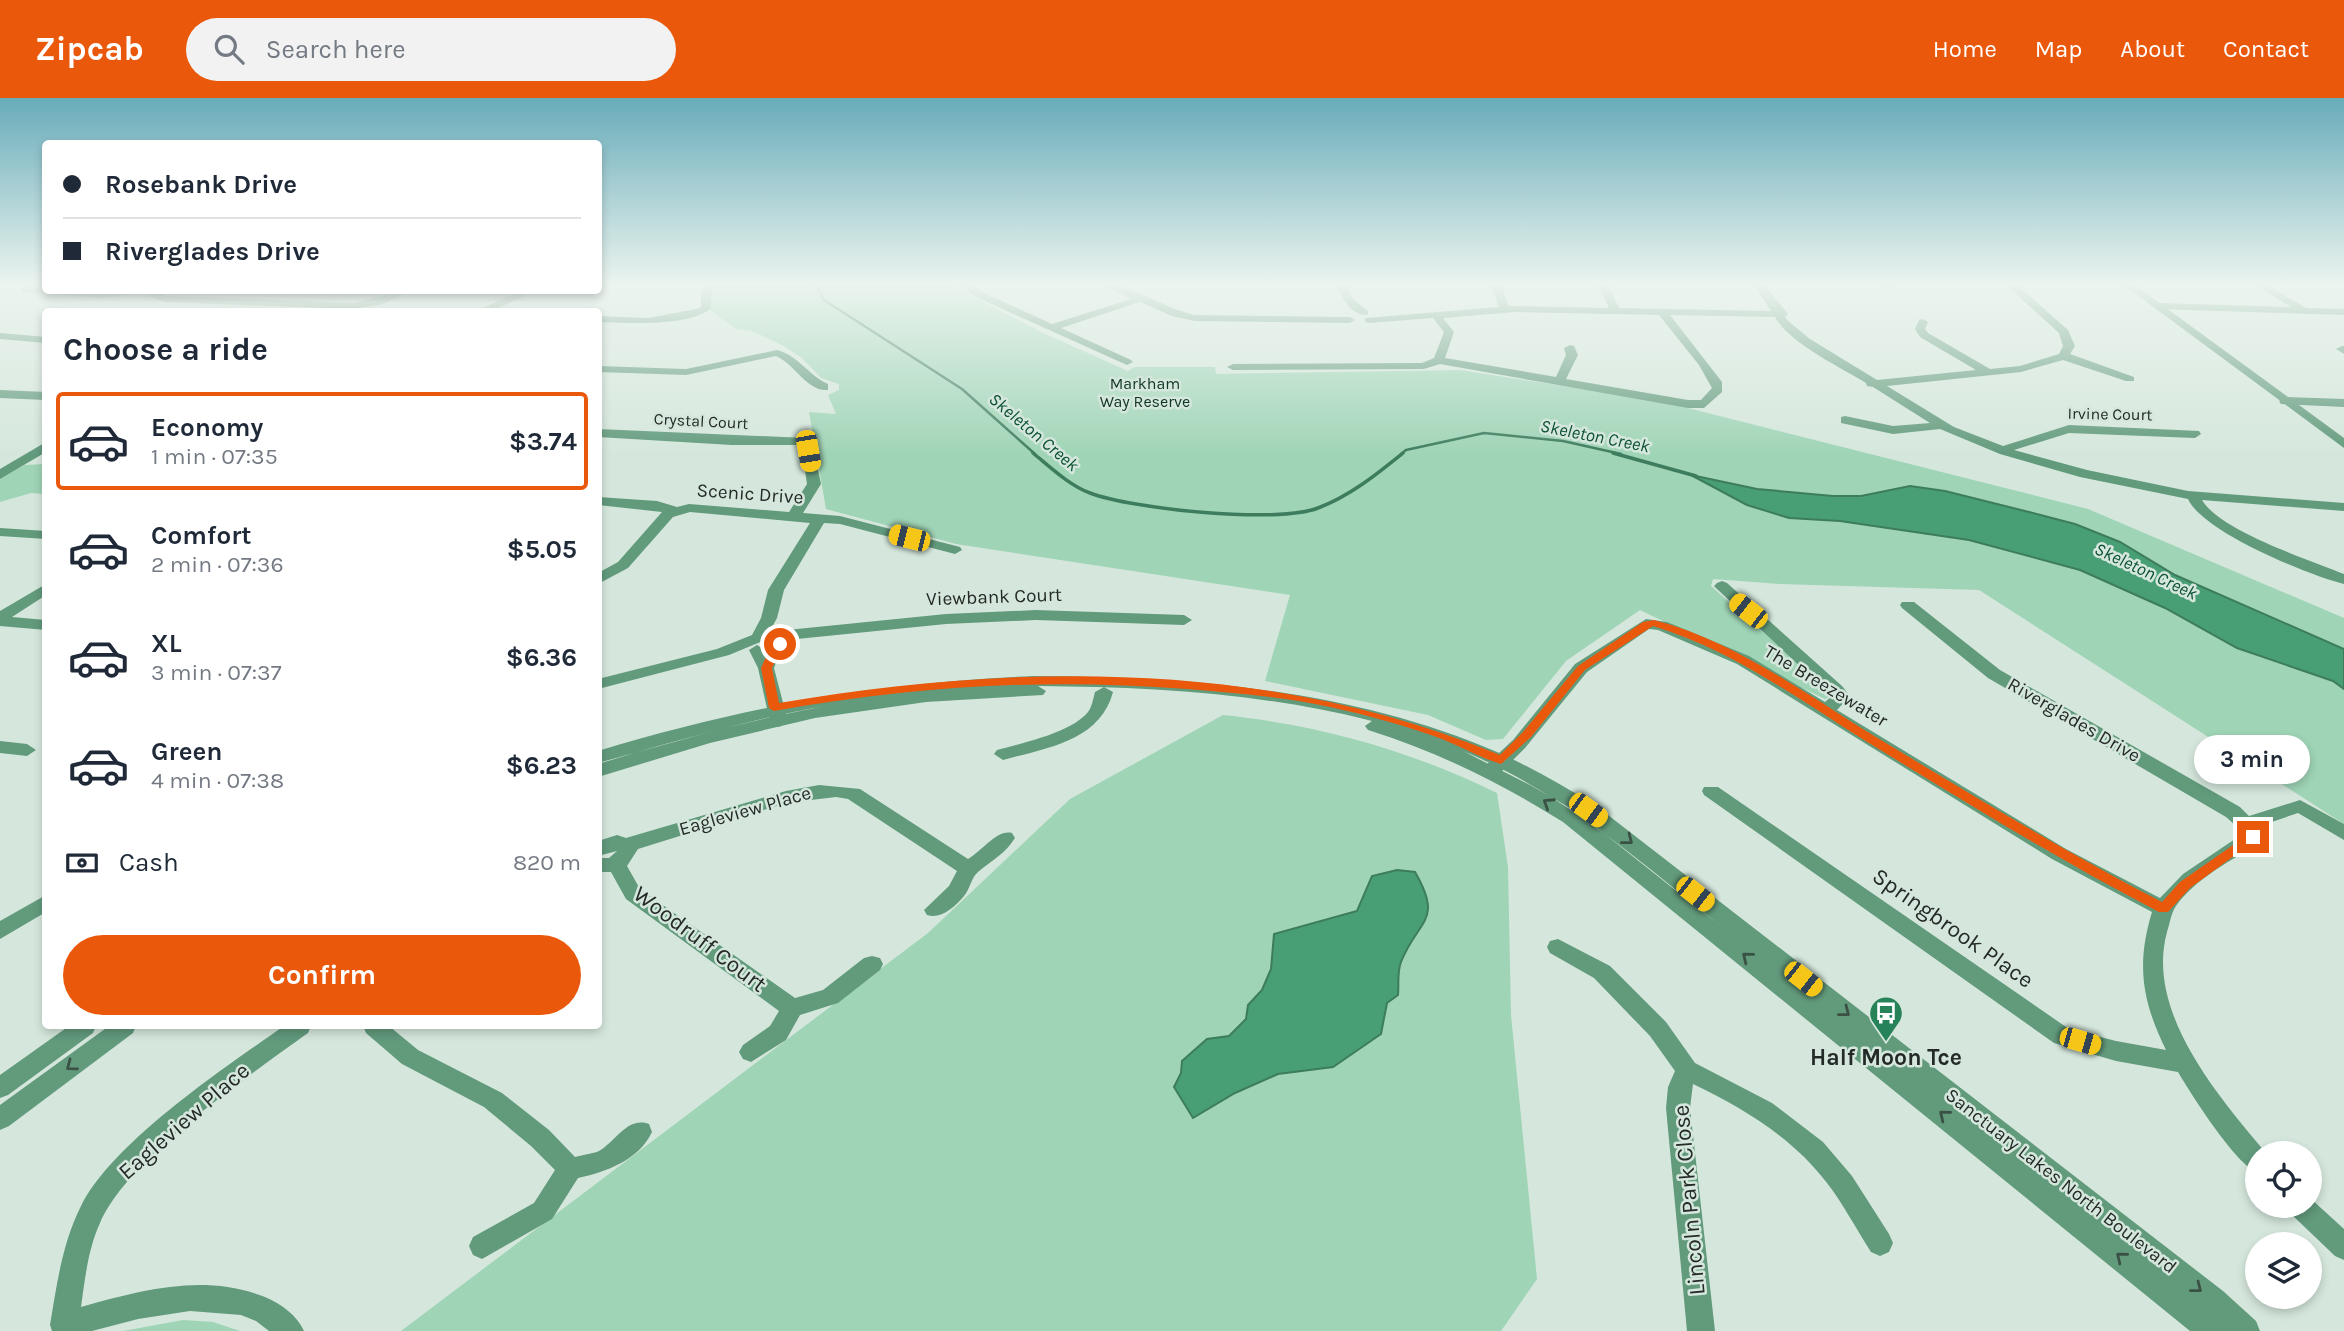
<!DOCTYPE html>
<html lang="en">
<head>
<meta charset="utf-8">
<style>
	:root { --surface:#fff; --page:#f2f2f3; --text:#1f2937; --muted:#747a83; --line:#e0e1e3; --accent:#ea580c }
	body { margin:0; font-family:Karla,sans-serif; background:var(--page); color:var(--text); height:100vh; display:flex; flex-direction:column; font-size:26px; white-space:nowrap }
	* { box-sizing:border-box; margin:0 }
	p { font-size:23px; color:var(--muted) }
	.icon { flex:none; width:38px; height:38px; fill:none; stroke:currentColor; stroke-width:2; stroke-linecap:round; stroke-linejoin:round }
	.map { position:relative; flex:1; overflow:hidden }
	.panel { position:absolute; left:42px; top:210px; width:560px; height:721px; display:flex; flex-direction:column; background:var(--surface); border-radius:7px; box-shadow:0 4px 10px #0003 }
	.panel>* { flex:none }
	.top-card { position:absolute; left:42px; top:42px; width:560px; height:154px; border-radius:7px; box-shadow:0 4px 10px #0003; display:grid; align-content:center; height:154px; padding:0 21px; background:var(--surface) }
	.controls { position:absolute; left:2245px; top:1043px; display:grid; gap:14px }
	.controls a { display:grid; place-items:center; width:77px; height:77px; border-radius:50%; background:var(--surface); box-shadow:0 4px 10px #0003; font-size:35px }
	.end { position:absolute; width:32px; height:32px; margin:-16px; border:9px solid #ea580c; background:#fff; box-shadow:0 0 0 4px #fff }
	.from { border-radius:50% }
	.bubble { position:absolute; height:49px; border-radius:24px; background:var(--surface); box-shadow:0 4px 10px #0003; font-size:23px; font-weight:700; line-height:49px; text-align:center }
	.car { position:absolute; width:21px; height:42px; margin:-21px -10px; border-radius:9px; box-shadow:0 0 5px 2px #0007; background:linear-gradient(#f5c518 24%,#345 0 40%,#f5c518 0 76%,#345 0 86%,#f5c518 0) }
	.top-card b { display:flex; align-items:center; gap:24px; height:66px; font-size:26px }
	.top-card b+b { border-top:2px solid var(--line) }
	.top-card i { width:18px; height:18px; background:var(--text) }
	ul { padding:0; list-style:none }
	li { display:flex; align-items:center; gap:21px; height:98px; margin:0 14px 10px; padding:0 7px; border:4px solid transparent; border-radius:7px }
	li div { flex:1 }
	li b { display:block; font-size:26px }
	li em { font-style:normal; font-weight:700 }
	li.active { border-color:var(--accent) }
	li>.icon { width:63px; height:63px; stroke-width:1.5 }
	h2 { padding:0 21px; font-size:32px; line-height:84px }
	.pay { display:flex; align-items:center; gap:18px; height:77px; padding:0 21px; font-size:26px }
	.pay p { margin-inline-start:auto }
	.primary-button { display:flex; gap:14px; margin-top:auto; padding:14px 21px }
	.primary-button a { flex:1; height:80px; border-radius:42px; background:var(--accent); color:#fff; font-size:28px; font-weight:700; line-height:80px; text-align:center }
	header { display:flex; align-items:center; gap:42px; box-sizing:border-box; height:98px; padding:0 35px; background:var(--accent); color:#fff }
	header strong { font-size:33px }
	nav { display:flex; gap:38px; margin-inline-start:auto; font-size:24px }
	.search { width:490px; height:63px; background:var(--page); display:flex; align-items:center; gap:18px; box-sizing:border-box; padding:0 24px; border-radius:38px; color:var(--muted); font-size:26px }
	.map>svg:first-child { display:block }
</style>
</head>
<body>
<header>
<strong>Zipcab</strong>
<div class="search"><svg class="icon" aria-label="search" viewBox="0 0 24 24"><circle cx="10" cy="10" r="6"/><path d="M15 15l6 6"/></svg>Search here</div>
<nav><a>Home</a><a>Map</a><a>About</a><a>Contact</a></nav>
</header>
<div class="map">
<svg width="2344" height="1233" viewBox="0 0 2344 1233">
	<rect width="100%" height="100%" fill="#d5e7dc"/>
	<g fill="#9fd4b6">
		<polygon points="716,185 947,185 1041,234 1128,273 1135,269 1215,269 1216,276 1460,272 1660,303 2088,411 2344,520 2344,726 1979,492 1780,486 1713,481 1711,488 1834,597 1825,601 1640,512 1566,563 1503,641 1486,642 1428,617 1265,583 1290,497 956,446 826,411 809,314 836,316 828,297 839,292 839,286 821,280 802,260 782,247 752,233 736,231 710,212 709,200"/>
		<polygon points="45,366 45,396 31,395 0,404 0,380 25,367"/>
		<path d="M1223,617C1320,627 1409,652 1497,695L1508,769L1511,917L1537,1181L1501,1233H401L928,835L1070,701Z"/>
		<polygon points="183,1222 213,1224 240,1233 123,1233"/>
	</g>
	<g fill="#489f75" stroke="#3d7c5e" stroke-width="2">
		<polygon points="1691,377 1757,391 1833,398 1861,398 1910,388 1945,393 2029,414 2075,426 2120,444 2175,477 2344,551 2344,591 2333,583 2237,550 2165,510 2080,472 1969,442 1840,423 1789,420 1747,407"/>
		<path d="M1397,772L1415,774C1444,824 1418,821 1401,864C1397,873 1399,887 1398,897L1387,905L1381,936L1333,969L1278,976L1235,995L1193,1020L1174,989L1181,975L1182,963L1207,941L1229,938L1246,921L1248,907L1262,892L1271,871L1274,836L1357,813L1372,778Z"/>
	</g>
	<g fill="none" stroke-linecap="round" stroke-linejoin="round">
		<g stroke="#3d7c5e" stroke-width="2.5">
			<polyline points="815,185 824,202 962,291 1035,356"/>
			<polyline points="1401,356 1406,352 1484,335 1563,343 1621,356"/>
		</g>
		<g stroke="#3d7c5e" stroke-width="3.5">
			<path d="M1033,355C1049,368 1070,388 1090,395C1132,411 1277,426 1318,410C1350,398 1377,376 1403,355"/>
			<polyline points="1613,355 1696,378"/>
		</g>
		<g fill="#629a7c" fill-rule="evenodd">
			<path d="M707,185H717L711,196V210C691,229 626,225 598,224V218L648,220L696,211L701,209V196Z"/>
			<path d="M957,185H969L984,195L1052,226L1131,201L1097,185C1131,185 1162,210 1195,217L1350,219L1355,222L1350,225L1195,223L1172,218L1140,204L1061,230L1131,262L1133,264L1127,267L976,199Z"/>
			<path d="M1336,185H1346L1353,201L1368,213V217C1350,218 1342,199 1336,185Z"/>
			<path d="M1490,185H1500L1509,208L1609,210L1597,185H1607L1619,210L1771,213L1753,185H1763L1788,216L1785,219L1787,222L1810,241L1877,282L1976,272L1920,239L1915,231L1919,222L1923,221L1928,224L1925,231L1928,235L1990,271L2020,268L2059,256L2063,248L2059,235L2004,185H2015L2068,232L2075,248L2070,256L2134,279V283H2126L2063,262L2021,274L1887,288L1954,329L2003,348L2069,327L2199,333L2201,336L2195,340L2069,335L2014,352L2087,372L2188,393L2344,405V413L2202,402C2220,433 2310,462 2344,476V486C2308,477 2203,434 2188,401L2080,379L2000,356L1940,331L1893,336L1841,325V319L1845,318L1893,328L1930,325L1873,289L1867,288L1866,285C1840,269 1789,245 1775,219L1670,217L1722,284V294L1704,310H1688L1440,266L1424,271L1233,272L1227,269L1233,266L1422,265L1434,260L1444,234L1433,220L1369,225L1365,224V220L1499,209ZM1515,214L1659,217L1699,267L1712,290L1701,302H1688L1566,281L1578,257L1574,248L1570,247L1564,250L1566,257L1556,279L1445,260L1454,234L1443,220Z"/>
			<polygon points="1881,185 1892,185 1895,188 1890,191"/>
			<polygon points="2252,185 2264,185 2306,210 2344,211 2344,217 2158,211 2153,208 2158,205 2291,209"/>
			<path d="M26,189L46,190V192H153L166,198L353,205C373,202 392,192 413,192L383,206L353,211L164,204L141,195L104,200L22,194V190Z"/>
			<polygon points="2342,248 2344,248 2344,256 2336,251"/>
			<path d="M777,252C799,258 808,277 828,286V292C807,294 795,266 776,258L686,277L598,274V268L686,271Z"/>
			<polygon points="0,292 46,294 46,302 0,300"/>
			<polygon points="2285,299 2344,301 2344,309 2281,306 2279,303"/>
			<polygon points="598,331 806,340 814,353 821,386 803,415 840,418 960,449 962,452 955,456 840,426 824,425 784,492 777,520 765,542 729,557 598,591 598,581 717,551 752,537 761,520 768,492 810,425 690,414 673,419 628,470 598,486 598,475 618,464 662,414 598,407 598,399 657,403 677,409 689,406 789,414 807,386 802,353 797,347 732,347 598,339"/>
			<polygon points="46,344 46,354 0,381 0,371"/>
			<polygon points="0,430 46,433 46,441 0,438"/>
			<path d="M1722,483L1727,485L1842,588L1850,598L1837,612L2066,751L2160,800L2183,776L2244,735L2226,719L1988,580L1902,510L1900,507L1902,504H1914L2000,572L2240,709L2249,718L2300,702L2344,726V742L2298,715L2260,728L2264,733L2261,744C2232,762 2196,780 2176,808C2171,815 2170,825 2167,834C2145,914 2219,999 2266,1055H2258V1075C2236,1067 2191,996 2178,974L2116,963L2054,945L1704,697L1702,693L1704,689H1718L2069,931L2116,943L2166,952C2142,903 2136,867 2152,814L2052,761L1737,566L1658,532L1649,531L1587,574L1525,650L1498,677H1484L1482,673L1484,669L1513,642L1575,566L1646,521L1667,524L1749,558L1825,604L1832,598L1830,596L1717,491L1714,488L1717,485Z"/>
			<polygon points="46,486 46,497 12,519 46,522 46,532 0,528 0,513"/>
			<polygon points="1036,512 1184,517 1192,522 1184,527 1036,522 946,526 777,543 769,538 777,533 946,516"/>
			<polygon points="774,545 782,550 774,570 788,624 779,629 770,624 758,570 749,552 757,547 765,552 768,547"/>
			<path d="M1104,589L1113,594C1100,643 1047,650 1003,662L994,656L997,652C1022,645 1071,635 1088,614C1092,609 1093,601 1095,594Z"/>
			<polygon points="0,643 27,646 36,652 27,658 0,655"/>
			<path d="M819,687L860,691L968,761C982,753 997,731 1012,735L1015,740C1005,756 992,762 978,774C971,780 970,791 964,798C955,809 940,822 927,817L924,812L949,788L957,773L848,701L836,699L786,705L638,751L627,768L640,791L795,900L823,892L864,860L872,858L880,860L883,866L880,872L838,905L800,917L786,942L751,964L743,961L739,954L743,947L770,928L779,913L626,801L611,774H598V760H609L617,753L598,758V743L617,737L626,740L786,693Z"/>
			<polygon points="46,797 46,814 0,841 0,823"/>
			<path d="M1558,841L1610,868L1666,924L1695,965L1772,1005L1823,1044L1852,1078L1889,1136L1893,1145L1889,1154L1880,1158L1871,1154C1856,1131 1844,1107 1827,1085C1793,1040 1743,1010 1693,986L1690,1010L1715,1233H1687L1666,1010L1668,989L1675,973L1650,938L1594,880L1550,855L1547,849L1550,843Z"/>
			<path d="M284,928H311L308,935C250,977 128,1060 100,1125C88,1151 85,1181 81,1209C143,1192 203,1175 265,1199C281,1206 297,1217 304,1233H269L256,1223L241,1217L190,1213L138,1221L92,1233H52L50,1227C57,1186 62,1146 81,1108C113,1044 224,970 284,928Z"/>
			<path d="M363,928H389L418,952L502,995L549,1032L575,1059C582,1057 590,1056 597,1054C615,1046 626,1018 649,1026L652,1034C639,1062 606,1074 578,1080L552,1121L482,1161L473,1157L469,1148L473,1139L534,1105L555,1072L531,1048L484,1009L402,966L366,935Z"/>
			<polygon points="2310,1100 2344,1131 2344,1162 2335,1158 2291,1116 2287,1108 2310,1108"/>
		</g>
		<g fill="#629a7c" fill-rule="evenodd">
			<polygon points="2121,185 2132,185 2344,340 2344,350"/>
			<polygon points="521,192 536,192 490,214 475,214"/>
			<polygon points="0,235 46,239 46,245 0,241"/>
			<path d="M1033,578C1191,579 1350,591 1497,654C1531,669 1563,688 1595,707L2223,1193L2256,1223L2260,1233H2190L1563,724C1501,685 1438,654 1368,632L1365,628L1372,623C1263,595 1150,589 1038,588L1046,593L1043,597L926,604L815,620L710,645L598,679V666C679,641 760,619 843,605C759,618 680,643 598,665V653C747,608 878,585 1033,578ZM1463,653C1566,696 1642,765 1728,834L1577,714L1530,687Z"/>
			<polygon points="69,928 96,928 93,935 8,997 0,1000 0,977"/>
			<polygon points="109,928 136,928 133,935 9,1028 0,1032 0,1007"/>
		</g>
	</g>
	<defs><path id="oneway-chevron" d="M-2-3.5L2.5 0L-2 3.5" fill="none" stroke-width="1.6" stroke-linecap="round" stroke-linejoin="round" transform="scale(1.75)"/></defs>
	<g stroke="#3a5145">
		<use href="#oneway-chevron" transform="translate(1548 705) rotate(-147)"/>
		<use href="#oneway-chevron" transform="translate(1628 742) rotate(38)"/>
		<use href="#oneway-chevron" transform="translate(1747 859) rotate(-141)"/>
		<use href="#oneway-chevron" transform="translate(1845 914) rotate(38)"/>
		<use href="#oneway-chevron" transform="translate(71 968) rotate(143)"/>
		<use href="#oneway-chevron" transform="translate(1944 1017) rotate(-141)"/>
		<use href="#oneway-chevron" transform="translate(2121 1159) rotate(-141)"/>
		<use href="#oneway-chevron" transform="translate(2197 1190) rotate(38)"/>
	</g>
	<linearGradient id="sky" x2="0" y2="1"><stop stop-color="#68acba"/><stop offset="0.52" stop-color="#ecf4ef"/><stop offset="1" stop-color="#ecf4ef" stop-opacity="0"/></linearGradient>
	<rect width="2344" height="358" fill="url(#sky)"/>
	<path fill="#ea580c" d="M1654,522C1731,542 1799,591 1866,633C1964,692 2060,751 2162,804L2180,784L2249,736L2253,734L2260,739L2190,790L2168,814H2159C2057,761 1962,702 1864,642C1797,600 1730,551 1653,528L1585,572L1531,639L1501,666C1481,660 1462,649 1442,641C1407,628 1367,617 1330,609C1283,599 1235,595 1187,591C1044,580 916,588 774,613L769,610L761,570L771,548L784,544L772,570L779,605C1017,564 1273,562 1500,657L1523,634L1578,568L1643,524Z"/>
	<defs>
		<g id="bus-pin" transform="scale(1.75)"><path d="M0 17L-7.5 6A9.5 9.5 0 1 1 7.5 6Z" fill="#258259" stroke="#d5e7dc"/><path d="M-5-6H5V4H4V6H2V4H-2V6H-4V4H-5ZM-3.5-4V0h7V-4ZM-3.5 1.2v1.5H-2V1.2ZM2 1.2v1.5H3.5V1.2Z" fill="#fff"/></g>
	</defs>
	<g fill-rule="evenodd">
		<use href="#bus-pin" x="1886" y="915"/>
	</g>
	<g text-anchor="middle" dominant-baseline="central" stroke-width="5" stroke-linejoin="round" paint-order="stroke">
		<g font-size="16" fill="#0f3523" stroke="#d5e7dc">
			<text x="1145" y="285">Markham<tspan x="1145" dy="18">Way Reserve</tspan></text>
		</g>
		<g font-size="16" fill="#242a27" stroke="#d5e7dc">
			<text transform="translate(2110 316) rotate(1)">Irvine Court</text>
			<text transform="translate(701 323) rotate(3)">Crystal Court</text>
		</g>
		<g font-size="18" font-style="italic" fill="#0b5134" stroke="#d5e7dc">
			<text transform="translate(1034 334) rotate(40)">Skeleton Creek</text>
			<text transform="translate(1595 338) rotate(11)">Skeleton Creek</text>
			<text transform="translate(2146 473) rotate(25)">Skeleton Creek</text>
		</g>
		<g font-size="19" fill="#242a27" stroke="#d5e7dc">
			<text transform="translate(750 396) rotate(4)">Scenic Drive</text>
			<text transform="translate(994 499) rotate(-2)">Viewbank Court</text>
			<text transform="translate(1826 588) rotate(31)">The Breezewater</text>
			<text transform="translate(2074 622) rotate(30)">Riverglades Drive</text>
			<text transform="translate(745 713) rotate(-16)">Eagleview Place</text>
			<text transform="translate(2061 1083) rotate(38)">Sanctuary Lakes North Boulevard</text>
		</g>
		<g font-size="23" fill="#242a27" stroke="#d5e7dc">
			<text transform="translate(1953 830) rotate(35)">Springbrook Place</text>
			<text transform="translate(700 841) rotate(37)">Woodruff Court</text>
			<text transform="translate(184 1023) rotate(-41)">Eagleview Place</text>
			<text transform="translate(1689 1102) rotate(-95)">Lincoln Park Close</text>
		</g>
		<g font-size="23" font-weight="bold" fill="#242a27" stroke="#d5e7dc">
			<text x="1886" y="959">Half Moon Tce</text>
		</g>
	</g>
</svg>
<div class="controls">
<a><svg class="icon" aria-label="locate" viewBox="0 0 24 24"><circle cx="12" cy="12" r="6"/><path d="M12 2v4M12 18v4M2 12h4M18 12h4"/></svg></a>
<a><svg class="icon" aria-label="layers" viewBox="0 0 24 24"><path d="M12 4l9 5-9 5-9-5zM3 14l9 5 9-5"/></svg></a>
</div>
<i class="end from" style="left:780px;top:546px"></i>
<i class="end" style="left:2253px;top:739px"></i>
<div class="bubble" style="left:2194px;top:637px;width:116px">3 min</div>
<i class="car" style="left:808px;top:353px;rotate:170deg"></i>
<i class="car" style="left:909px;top:440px;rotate:284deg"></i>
<i class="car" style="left:1748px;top:513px;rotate:308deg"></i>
<i class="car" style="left:1588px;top:712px;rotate:126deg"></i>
<i class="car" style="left:1695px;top:796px;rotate:128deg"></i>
<i class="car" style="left:1803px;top:881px;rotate:128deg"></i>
<i class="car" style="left:2080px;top:943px;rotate:106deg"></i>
<div class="top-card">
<b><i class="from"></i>Rosebank Drive</b>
<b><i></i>Riverglades Drive</b>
</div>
<section class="panel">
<h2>Choose a ride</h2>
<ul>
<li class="active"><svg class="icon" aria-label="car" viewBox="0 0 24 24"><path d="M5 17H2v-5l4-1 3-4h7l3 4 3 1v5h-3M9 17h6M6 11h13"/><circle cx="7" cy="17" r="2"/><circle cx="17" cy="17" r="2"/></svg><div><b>Economy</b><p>1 min · 07:35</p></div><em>$3.74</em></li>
<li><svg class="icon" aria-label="car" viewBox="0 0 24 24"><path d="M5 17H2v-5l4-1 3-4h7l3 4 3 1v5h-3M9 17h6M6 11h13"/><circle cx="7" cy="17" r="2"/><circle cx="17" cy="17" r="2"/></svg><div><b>Comfort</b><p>2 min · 07:36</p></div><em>$5.05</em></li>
<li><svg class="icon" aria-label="car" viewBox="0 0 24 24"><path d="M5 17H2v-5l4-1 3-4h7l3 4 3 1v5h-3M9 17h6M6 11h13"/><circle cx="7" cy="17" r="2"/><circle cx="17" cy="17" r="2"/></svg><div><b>XL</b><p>3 min · 07:37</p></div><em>$6.36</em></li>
<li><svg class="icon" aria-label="car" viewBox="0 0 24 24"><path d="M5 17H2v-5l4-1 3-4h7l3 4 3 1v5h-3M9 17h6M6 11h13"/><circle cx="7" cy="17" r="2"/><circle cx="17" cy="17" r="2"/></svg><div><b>Green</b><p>4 min · 07:38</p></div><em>$6.23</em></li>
</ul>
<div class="pay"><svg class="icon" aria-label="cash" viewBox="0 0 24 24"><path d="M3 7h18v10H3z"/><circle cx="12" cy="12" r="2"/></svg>Cash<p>820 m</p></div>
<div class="primary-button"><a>Confirm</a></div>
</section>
</div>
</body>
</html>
